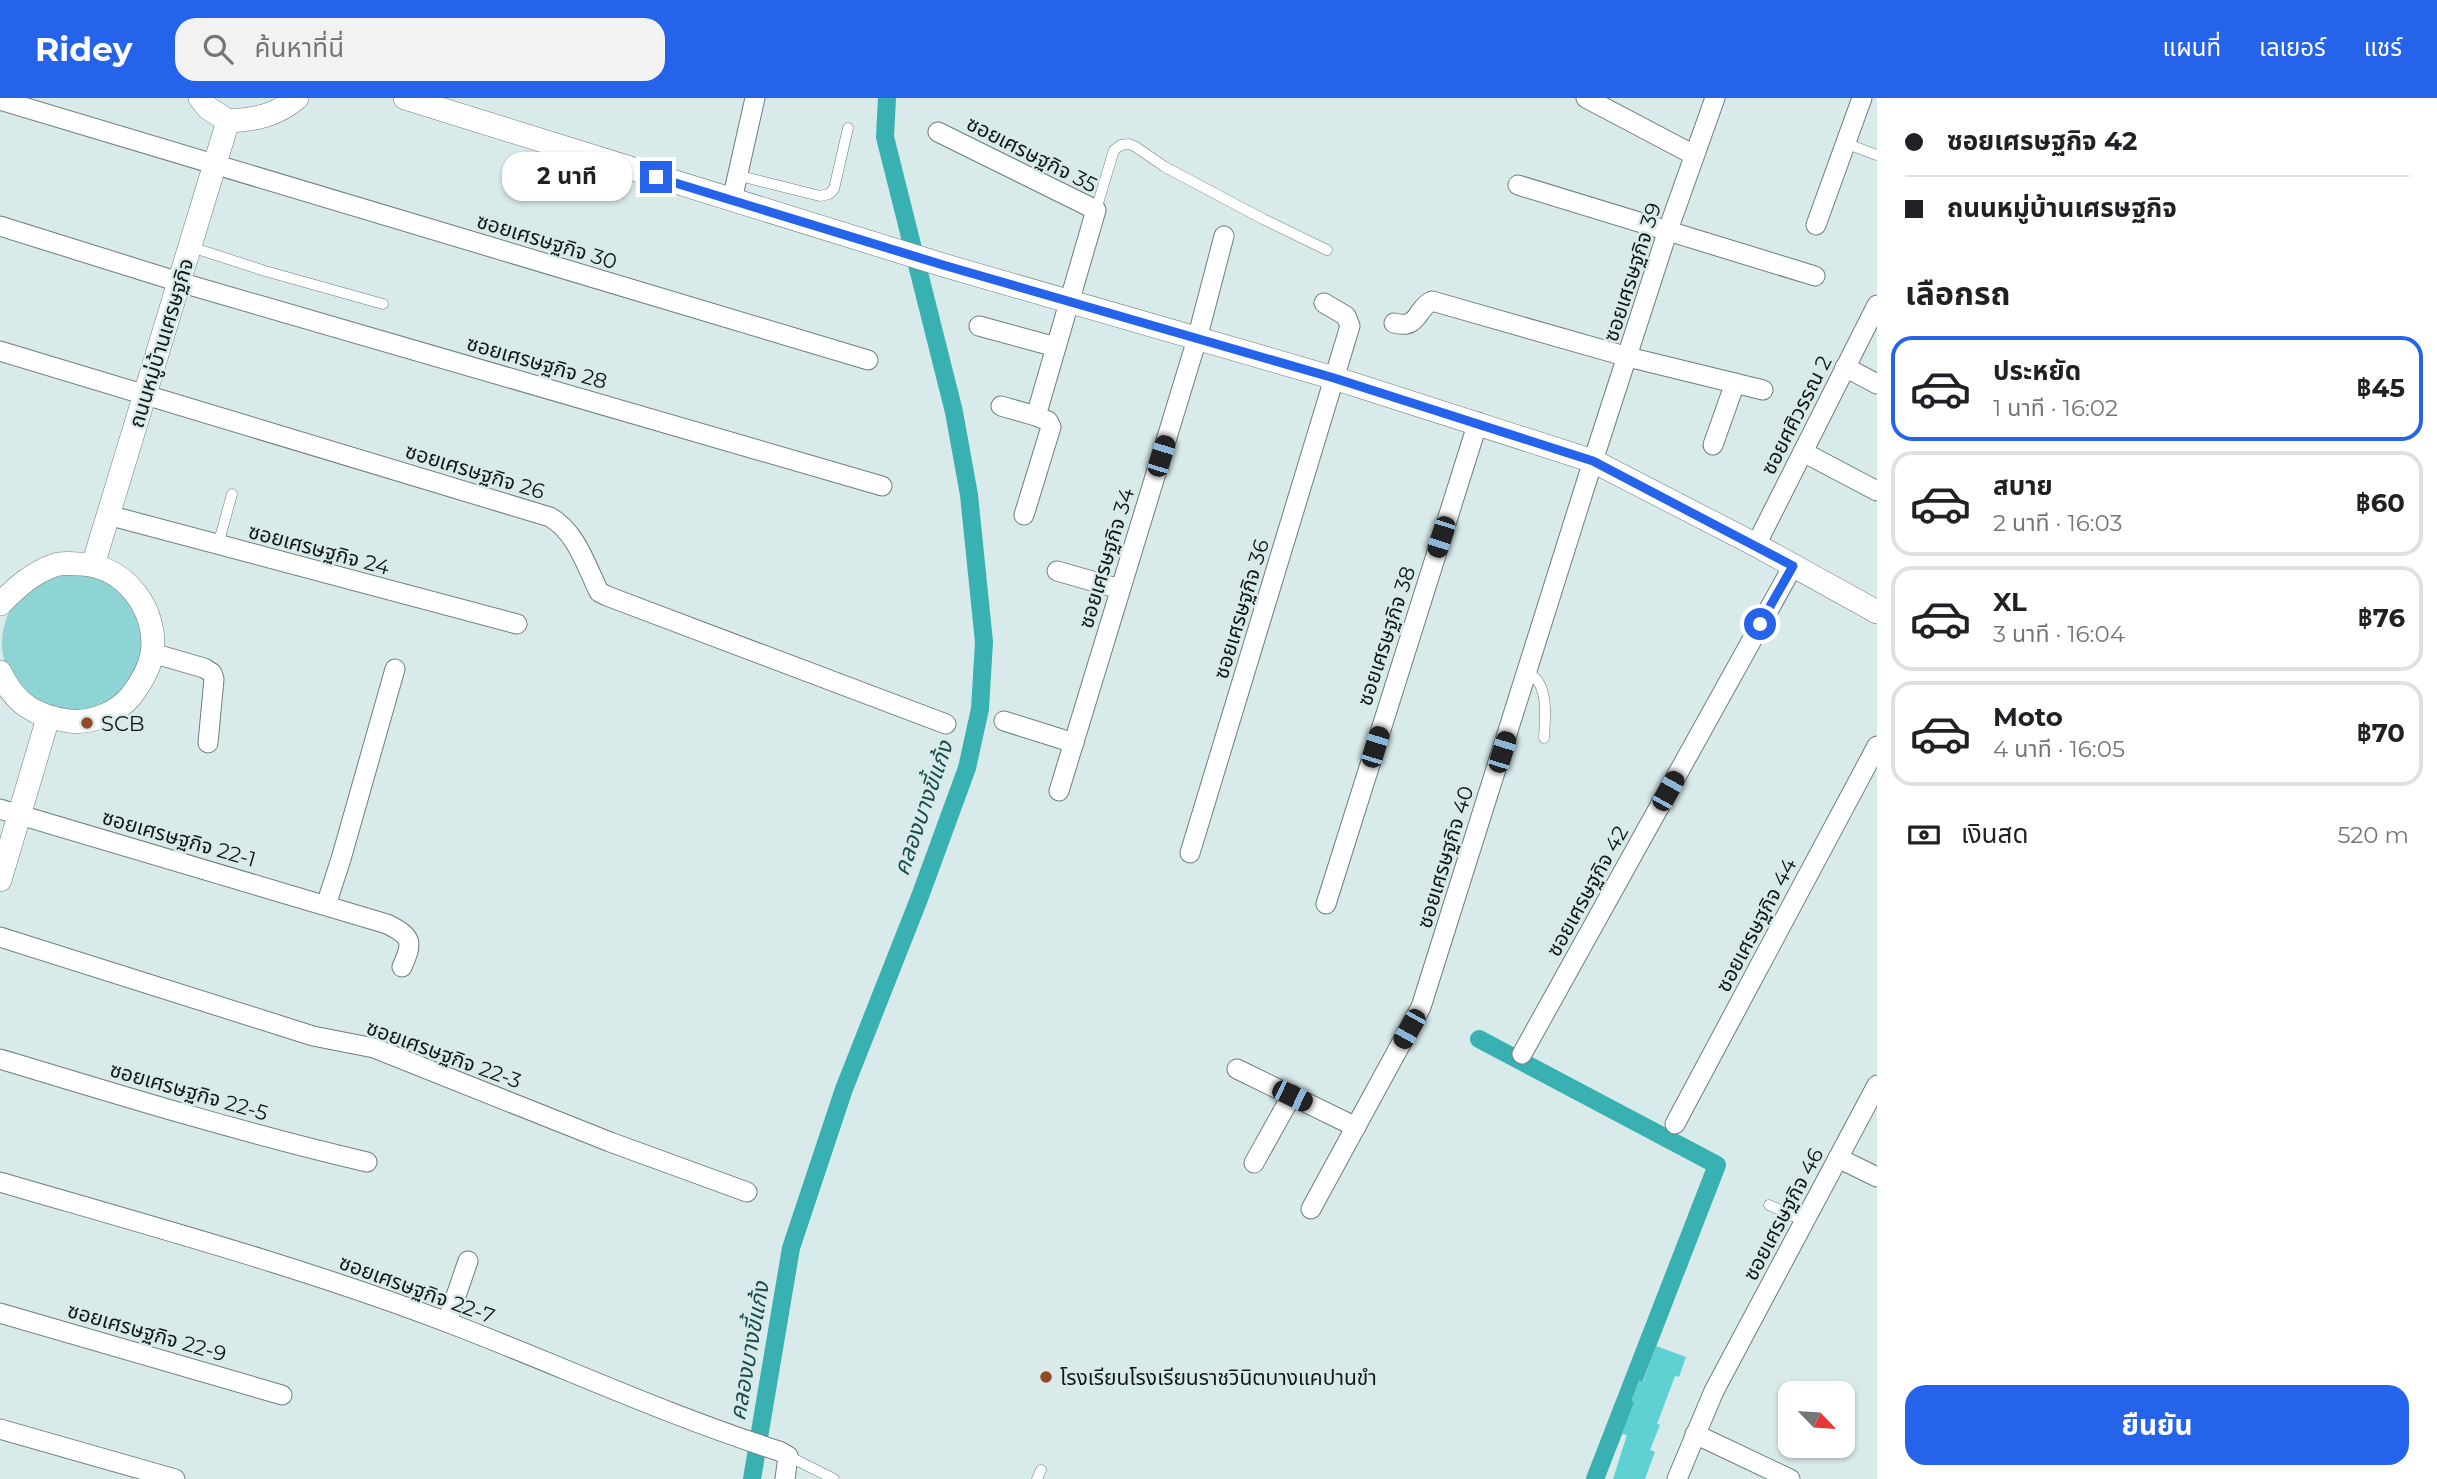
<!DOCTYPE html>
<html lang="th">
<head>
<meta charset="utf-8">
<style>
	:root { --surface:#fff; --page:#f2f2f2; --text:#202124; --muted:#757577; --line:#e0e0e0; --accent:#2563eb }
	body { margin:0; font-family:Montserrat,"Noto Sans Thai",sans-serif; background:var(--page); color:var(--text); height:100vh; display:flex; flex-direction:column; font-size:26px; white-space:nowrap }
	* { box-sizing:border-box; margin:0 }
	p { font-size:23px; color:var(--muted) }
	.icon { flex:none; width:38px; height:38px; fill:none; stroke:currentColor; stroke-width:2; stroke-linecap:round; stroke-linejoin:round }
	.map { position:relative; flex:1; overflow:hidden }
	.drawer { display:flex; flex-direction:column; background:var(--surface); width:560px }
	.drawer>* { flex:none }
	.banner { display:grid; align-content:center; height:154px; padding:0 28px; background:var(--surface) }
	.needle { width:46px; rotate:115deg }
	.buttons { position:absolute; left:1778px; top:1283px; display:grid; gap:14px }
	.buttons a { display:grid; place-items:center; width:77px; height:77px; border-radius:14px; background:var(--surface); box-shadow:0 2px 5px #0004; font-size:35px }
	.end { position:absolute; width:32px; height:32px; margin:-16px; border:9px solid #2563eb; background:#fff; box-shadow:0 0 0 4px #fff }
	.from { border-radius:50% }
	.bubble { position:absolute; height:49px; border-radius:21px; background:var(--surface); box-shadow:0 2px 5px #0004; font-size:23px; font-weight:700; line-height:49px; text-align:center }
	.car { position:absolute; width:21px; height:42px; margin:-21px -10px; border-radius:9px; box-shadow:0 0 5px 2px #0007; background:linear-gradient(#222 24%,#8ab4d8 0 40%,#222 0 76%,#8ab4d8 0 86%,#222 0) }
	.banner b { display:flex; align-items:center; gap:24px; height:66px; font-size:26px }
	.banner b+b { border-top:2px solid var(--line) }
	.banner i { width:18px; height:18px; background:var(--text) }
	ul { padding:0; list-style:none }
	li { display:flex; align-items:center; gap:21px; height:105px; margin:0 14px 10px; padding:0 14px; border:4px solid var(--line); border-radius:21px }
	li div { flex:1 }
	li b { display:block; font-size:26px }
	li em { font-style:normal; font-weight:700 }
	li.current { border-color:var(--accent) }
	li>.icon { width:63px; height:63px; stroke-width:1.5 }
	h2 { padding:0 28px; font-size:32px; line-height:84px }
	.pay { display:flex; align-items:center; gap:18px; height:77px; padding:0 28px; font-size:26px }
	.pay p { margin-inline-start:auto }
	.action { display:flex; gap:14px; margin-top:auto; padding:14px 28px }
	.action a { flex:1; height:80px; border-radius:21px; background:var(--accent); color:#fff; font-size:28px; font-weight:700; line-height:80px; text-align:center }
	header { display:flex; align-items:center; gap:42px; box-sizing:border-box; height:98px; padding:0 35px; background:var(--accent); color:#fff }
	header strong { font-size:33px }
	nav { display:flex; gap:38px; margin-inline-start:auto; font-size:24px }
	.search { width:490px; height:63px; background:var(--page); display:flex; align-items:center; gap:18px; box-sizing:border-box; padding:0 24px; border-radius:21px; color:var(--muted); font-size:26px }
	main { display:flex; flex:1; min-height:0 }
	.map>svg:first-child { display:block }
</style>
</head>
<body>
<header>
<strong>Ridey</strong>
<div class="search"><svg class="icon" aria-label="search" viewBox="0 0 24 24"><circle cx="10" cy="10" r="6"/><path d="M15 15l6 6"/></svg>ค้นหาที่นี่</div>
<nav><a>แผนที่</a><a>เลเยอร์</a><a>แชร์</a></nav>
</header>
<main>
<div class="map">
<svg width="1877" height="1381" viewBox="0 0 1877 1381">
	<rect width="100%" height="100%" fill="#d9eaea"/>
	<circle fill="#8fd4d4" cx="73" cy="545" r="71"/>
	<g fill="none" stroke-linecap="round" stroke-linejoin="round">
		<g stroke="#39b1b2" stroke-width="18">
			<polyline points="1479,941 1717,1067 1595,1381"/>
			<polyline points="752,1381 791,1150 844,991 919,801 967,670 980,611 984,544 969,397 954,314 885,39 887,0"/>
		</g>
	</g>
	<polygon fill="#60d1d3" points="1656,1248 1686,1259 1679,1279 1675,1278 1657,1326 1660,1327 1650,1352 1655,1354 1645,1381 1613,1381 1627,1337 1622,1336 1634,1304 1631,1303 1639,1282 1643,1284"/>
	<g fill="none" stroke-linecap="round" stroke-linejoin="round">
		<g stroke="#6e7d7d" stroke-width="11">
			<g id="service">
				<polyline points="1845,45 1877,57"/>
				<polyline points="736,77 820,98 829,96 834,91 848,30"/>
				<polyline points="1096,112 1114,52 1121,47 1129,46 1136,49 1165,69 1263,121 1327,152"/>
				<polyline points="191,149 265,173 383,206"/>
				<polyline points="218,447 232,396"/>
				<path d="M1527,575C1550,583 1545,621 1544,640"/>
				<polyline points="1769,1107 1804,1123"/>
				<polyline points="788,1358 834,1381"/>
				<polyline points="1037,1381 1041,1372"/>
			</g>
		</g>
		<g stroke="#6e7d7d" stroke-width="21">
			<g id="minor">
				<polyline points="1586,0 1694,57"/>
				<polyline points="0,2 868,262"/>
				<polyline points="938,34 1096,112 1036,318 1048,323 1051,329 1024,417"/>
				<polyline points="1518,87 1815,178"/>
				<polyline points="732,102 755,0"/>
				<polyline points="1816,127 1862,0"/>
				<polyline points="0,128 179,184 882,388"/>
				<path d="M1394,225C1419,232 1416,210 1432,203L1628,259L1763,292"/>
				<polyline points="979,228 1056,249"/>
				<path d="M0,253L550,419C576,434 586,467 599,494L607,498L946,626"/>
				<polyline points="1845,269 1877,286"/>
				<polyline points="1001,308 1036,318"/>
				<polyline points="1713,347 1735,285"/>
				<polyline points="1803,354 1877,393"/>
				<polyline points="108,417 517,526"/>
				<polyline points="1756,447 1877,207"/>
				<polyline points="1057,473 1120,491"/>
				<polyline points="152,555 204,570 212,575 214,581 208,645"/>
				<polyline points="1004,623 1074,645"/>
				<polyline points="1059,693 1197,241 1224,138"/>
				<path d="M0,711L387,826C413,839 413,844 402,869"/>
				<polyline points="1190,755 1350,228 1346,218 1324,205"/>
				<polyline points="1326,806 1478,324"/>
				<polyline points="326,807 341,761 395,571"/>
				<polyline points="0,839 313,938 374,950 610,1044 747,1094"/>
				<polyline points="1522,956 1793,468"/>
				<path d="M0,961C122,998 243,1035 367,1064"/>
				<polyline points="1237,971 1356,1029"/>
				<polyline points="1675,1026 1877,648"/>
				<polyline points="1838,1060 1877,1079"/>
				<polyline points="1254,1065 1292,997"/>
				<path d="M0,1084C151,1128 302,1169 449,1225C559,1267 666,1317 779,1353L788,1358L785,1381"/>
				<polyline points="1311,1111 1421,909 1593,363 1668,132 1715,0"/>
				<polyline points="0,1215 282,1297"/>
				<polyline points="447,1224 468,1163"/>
				<polyline points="0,1331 175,1381"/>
				<polyline points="1695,1336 1790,1381"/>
				<polyline points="1677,1381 1714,1293 1877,987"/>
			</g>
		</g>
		<g stroke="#6e7d7d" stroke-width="24">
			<g id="tertiary">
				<path d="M200,0L208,10L228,23C255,22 277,17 297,0"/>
				<polyline points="405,0 943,167 1334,280 1593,363 1756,447 1877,514"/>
				<polyline points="93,467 228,23"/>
				<path d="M0,506C17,489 32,475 55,467C63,464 73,466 82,466C125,468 159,513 152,556C149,572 141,585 131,598C117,615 91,626 69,623C35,618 15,606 0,574"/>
				<polyline points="0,782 48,620"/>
			</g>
		</g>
		<use href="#service" stroke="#fff" stroke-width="10"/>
		<use href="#minor" stroke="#fff" stroke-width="19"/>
		<use href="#tertiary" stroke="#fff" stroke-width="23"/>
	</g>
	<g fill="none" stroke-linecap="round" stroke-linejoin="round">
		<polyline stroke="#2563eb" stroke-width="9" points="656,79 943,167 1334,280 1593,363 1793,468 1760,526"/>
	</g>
	<g fill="#914a25" stroke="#d9eaea" stroke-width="2.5">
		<circle cx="87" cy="625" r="7"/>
		<circle cx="1046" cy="1279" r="7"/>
	</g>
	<g text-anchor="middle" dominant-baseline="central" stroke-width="5" stroke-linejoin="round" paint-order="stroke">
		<g font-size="21" fill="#121818" stroke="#d9eaea">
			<text transform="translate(1032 56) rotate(27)">ซอยเศรษฐกิจ 35</text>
			<text transform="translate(547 143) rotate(17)">ซอยเศรษฐกิจ 30</text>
			<text transform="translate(1632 174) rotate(-72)">ซอยเศรษฐกิจ 39</text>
			<text transform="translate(161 245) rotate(-73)">ถนนหมู่บ้านเศรษฐกิจ</text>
			<text transform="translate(537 264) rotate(16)">ซอยเศรษฐกิจ 28</text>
			<text transform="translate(1796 317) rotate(-63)">ซอยศศิวรรณ 2</text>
			<text transform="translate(475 373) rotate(17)">ซอยเศรษฐกิจ 26</text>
			<text transform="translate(319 451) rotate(15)">ซอยเศรษฐกิจ 24</text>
			<text transform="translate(1106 460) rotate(-73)">ซอยเศรษฐกิจ 34</text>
			<text transform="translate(1241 511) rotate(-73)">ซอยเศรษฐกิจ 36</text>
			<text transform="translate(1386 538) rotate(-72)">ซอยเศรษฐกิจ 38</text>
			<text transform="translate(179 740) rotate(16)">ซอยเศรษฐกิจ 22-1</text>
			<text transform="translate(1445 759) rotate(-73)">ซอยเศรษฐกิจ 40</text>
			<text transform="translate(1587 793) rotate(-61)">ซอยเศรษฐกิจ 42</text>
			<text transform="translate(1756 827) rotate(-62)">ซอยเศรษฐกิจ 44</text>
			<text transform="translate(444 956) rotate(20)">ซอยเศรษฐกิจ 22-3</text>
			<text transform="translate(189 993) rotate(16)">ซอยเศรษฐกิจ 22-5</text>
			<text transform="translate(1783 1116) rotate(-62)">ซอยเศรษฐกิจ 46</text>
			<text transform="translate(417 1191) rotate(20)">ซอยเศรษฐกิจ 22-7</text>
			<text transform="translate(147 1234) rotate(16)">ซอยเศรษฐกิจ 22-9</text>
		</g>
		<g font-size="21" fill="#121818" stroke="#d9eaea" text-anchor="start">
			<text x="101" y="625">SCB</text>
			<text x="1060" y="1279">โรงเรียนโรงเรียนราชวินิตบางแคปานขำ</text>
		</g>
		<g font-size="23" font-style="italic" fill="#1a4d4e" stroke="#d9eaea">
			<text transform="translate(923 710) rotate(-71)">คลองบางขี้แก้ง</text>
			<text transform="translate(749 1253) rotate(-80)">คลองบางขี้แก้ง</text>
		</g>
	</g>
</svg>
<div class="buttons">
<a><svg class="needle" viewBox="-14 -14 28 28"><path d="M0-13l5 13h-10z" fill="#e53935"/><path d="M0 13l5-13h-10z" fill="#757577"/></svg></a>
</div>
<i class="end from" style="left:1760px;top:526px"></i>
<i class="end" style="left:656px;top:79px"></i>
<div class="bubble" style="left:502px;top:54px;width:130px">2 นาที</div>
<i class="car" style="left:1161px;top:358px;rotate:17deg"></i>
<i class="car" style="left:1441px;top:439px;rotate:198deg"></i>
<i class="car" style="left:1375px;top:649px;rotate:17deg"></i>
<i class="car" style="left:1502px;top:654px;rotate:17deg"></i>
<i class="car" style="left:1668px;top:693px;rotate:29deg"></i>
<i class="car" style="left:1409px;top:931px;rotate:209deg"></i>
<i class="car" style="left:1292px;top:998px;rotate:116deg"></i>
</div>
<section class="drawer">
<div class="banner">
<b><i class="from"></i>ซอยเศรษฐกิจ 42</b>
<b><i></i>ถนนหมู่บ้านเศรษฐกิจ</b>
</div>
<h2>เลือกรถ</h2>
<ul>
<li class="current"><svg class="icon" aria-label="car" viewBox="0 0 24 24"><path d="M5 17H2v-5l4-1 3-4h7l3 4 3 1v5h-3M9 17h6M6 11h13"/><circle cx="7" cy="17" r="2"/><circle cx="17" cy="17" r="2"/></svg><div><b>ประหยัด</b><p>1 นาที · 16:02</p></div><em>฿45</em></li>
<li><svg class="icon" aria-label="car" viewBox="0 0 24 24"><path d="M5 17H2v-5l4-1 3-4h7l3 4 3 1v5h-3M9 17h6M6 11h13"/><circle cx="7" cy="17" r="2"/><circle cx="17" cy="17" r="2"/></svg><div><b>สบาย</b><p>2 นาที · 16:03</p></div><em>฿60</em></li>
<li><svg class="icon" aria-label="car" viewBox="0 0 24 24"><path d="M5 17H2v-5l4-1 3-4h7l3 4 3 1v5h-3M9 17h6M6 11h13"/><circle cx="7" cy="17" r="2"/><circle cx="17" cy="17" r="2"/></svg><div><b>XL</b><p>3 นาที · 16:04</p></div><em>฿76</em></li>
<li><svg class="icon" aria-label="car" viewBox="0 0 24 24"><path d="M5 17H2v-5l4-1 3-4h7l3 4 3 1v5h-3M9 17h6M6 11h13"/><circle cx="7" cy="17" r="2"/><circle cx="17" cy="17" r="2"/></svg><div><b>Moto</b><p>4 นาที · 16:05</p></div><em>฿70</em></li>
</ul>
<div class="pay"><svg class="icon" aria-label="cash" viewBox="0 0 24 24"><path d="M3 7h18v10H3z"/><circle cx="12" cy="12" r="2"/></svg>เงินสด<p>520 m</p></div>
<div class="action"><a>ยืนยัน</a></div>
</section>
</main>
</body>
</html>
